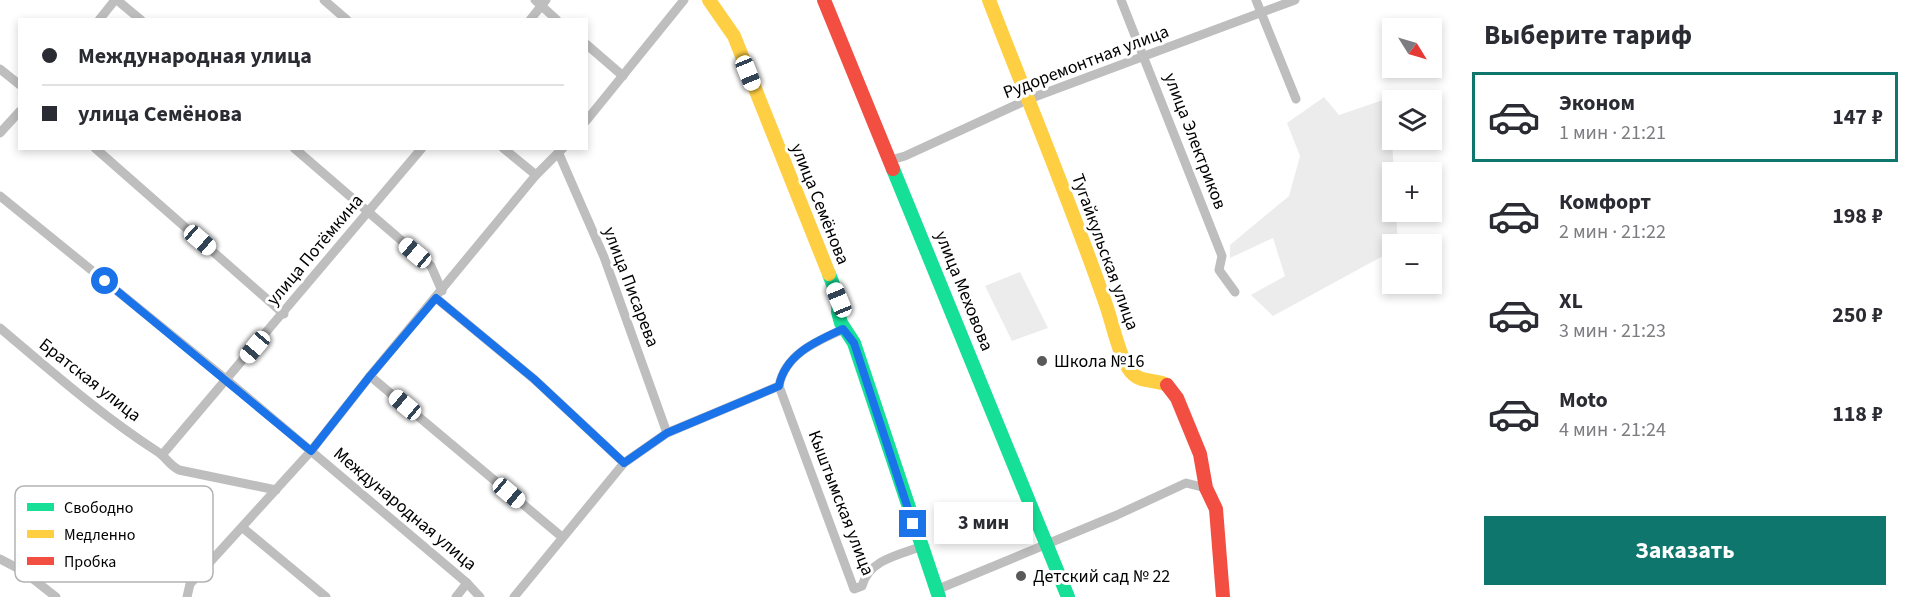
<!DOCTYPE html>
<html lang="ru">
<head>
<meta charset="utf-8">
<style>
	:root { --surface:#fff; --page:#f7f7f7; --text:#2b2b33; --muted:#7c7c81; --line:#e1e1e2; --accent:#0f766e }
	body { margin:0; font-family:"Source Sans 3",sans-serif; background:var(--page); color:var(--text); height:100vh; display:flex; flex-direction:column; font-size:22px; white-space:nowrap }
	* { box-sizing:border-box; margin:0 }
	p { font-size:20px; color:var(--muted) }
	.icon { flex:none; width:33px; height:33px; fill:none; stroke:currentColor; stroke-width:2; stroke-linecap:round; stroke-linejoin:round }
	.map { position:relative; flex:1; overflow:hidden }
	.drawer { display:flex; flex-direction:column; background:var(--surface); width:450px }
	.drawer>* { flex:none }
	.banner { position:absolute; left:18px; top:18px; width:570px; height:132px; border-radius:0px; box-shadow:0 3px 9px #0003; display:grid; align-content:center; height:132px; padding:0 24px; background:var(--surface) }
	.needle { width:39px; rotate:127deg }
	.buttons { position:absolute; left:1382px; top:18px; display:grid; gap:12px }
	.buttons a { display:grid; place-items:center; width:60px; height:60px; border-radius:0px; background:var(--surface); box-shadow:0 3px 9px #0003; font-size:30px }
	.end { position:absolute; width:27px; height:27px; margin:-14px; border:8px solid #1a73e8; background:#fff; box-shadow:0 0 0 3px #fff }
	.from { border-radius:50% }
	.bubble { position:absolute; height:42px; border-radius:0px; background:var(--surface); box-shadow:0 3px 9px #0003; font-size:20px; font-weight:700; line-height:42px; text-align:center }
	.car { position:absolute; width:18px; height:36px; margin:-18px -9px; border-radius:8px; box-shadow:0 0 4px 2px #0007; background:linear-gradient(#fff 24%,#345 0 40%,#fff 0 76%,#345 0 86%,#fff 0) }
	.banner b { display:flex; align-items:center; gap:21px; height:57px; font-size:22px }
	.banner b+b { border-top:2px solid var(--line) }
	.banner i { width:15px; height:15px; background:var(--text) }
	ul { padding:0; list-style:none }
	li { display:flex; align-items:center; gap:18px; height:90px; margin:0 12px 9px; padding:0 12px; border:3px solid transparent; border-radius:0px }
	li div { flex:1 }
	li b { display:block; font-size:22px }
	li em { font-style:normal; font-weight:700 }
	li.on { border-color:var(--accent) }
	li>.icon { width:54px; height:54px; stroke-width:1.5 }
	h2 { padding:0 24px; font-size:27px; line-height:72px }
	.button { display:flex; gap:12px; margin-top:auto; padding:12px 24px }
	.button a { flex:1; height:69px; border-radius:0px; background:var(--accent); color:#fff; font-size:24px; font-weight:700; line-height:69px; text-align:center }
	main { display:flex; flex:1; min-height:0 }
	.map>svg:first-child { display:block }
</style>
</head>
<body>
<main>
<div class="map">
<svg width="1460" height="597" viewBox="0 0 1460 597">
	<rect width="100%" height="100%" fill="#fff"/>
	<g fill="#ececec">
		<polygon points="1324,97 1339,115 1389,98 1394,172 1392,212 1396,212 1398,244 1392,244 1392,251 1273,316 1251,295 1285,276 1273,238 1230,258 1230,245 1289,196 1300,156 1287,123"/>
		<polygon points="1020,272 1048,328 1012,341 985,286"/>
	</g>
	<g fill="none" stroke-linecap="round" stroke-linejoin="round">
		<g stroke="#bebebe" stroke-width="9">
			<polyline points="117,0 141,20"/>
			<polyline points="324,0 347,20"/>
			<polyline points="535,0 557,20"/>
			<polyline points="1121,0 1222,256 1219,270 1235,292"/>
			<polyline points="1256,0 1296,99"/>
			<polyline points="99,20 115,0"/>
			<polyline points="530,20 546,0"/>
			<polyline points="586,44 623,76"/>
			<polyline points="0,69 20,85"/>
			<polyline points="586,121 684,0"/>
			<polyline points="0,133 20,111"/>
			<polyline points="95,148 284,314"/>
			<polyline points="294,148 431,266 442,291"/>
			<polyline points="503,148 536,175"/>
			<polyline points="559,154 604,257 667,433"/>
			<polyline points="891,160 905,156 1029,99 1295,0"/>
			<polyline points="0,196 227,380 467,583 480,597"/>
			<polyline points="436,298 534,379 624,463"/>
			<path d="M0,328C51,371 102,416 158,452C166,457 169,465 179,470L276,490"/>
			<polyline points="370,376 562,537"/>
			<path d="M779,386L854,589L862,586C869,560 898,555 920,547"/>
			<path d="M779,386C785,354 817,341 844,329"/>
			<polyline points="162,455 422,148"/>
			<polyline points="243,528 326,597"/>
			<polyline points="0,559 23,571 56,597"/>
			<polyline points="936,590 1117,515 1186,483 1206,488"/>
			<polyline points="187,597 190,584 311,451 370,376 536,175 563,148"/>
			<polyline points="456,597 467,583"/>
			<polyline points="514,597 624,463 667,433 779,386"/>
		</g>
		<g stroke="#16e098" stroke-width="14">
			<polyline points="893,169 1068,597"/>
			<polyline points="829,274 839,300 838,312 841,323 854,343 939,597"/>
		</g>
		<g stroke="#ffcf43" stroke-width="14">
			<polyline points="709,0 734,36 829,274"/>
			<path d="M989,0C1028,101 1070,201 1105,302C1112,320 1120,363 1133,374C1142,383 1156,379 1167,385"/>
		</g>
		<g stroke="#f24e42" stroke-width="14">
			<polyline points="824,0 893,169"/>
			<polyline points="1167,385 1177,398 1200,454 1206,488 1216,509 1223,597"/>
		</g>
	</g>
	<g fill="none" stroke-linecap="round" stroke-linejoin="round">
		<path stroke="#1a73e8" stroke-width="8" d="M105,281L311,451L370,376L436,298L534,379L624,463L667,433L779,386C785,354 817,341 843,329L854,343L913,524"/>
	</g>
	<g fill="#595959" stroke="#fff" stroke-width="2">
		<circle cx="1042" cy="361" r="6"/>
		<circle cx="1021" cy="576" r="6"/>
	</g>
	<g text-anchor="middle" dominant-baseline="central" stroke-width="6" stroke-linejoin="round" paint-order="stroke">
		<g font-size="18" fill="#000" stroke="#fff">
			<text transform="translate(1086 62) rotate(-21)">Рудоремонтная улица</text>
			<text transform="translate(1195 141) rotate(69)">улица Электриков</text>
			<text transform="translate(820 204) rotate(68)">улица Семёнова</text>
			<text transform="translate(315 250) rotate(-50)">улица Потёмкина</text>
			<text transform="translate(1105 252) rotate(70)">Тугайкульская улица</text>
			<text transform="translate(631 287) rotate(69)">улица Писарева</text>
			<text transform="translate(964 291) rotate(68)">улица Меховова</text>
			<text transform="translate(90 380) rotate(38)">Братская улица</text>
			<text transform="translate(841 503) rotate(69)">Кыштымская улица</text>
			<text transform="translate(405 509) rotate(40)">Международная улица</text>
		</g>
		<g font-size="18" fill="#000" stroke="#fff" text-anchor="start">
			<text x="1054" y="361">Школа №16</text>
			<text x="1033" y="576">Детский сад № 22</text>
		</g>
	</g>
	<rect x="15" y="486" width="198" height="96" rx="9" fill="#fff" stroke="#b2b2b2" stroke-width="1.5"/>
	<rect x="27" y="503" width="27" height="8" fill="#16e098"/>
	<rect x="27" y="530" width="27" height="8" fill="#ffcf43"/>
	<rect x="27" y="557" width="27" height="8" fill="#f24e42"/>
	<g font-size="16" fill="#000">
		<text x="64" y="513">Свободно</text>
		<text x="64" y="540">Медленно</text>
		<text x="64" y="567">Пробка</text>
	</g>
</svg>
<div class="buttons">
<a><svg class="needle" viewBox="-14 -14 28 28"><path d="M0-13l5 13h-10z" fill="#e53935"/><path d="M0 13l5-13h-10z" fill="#7c7c81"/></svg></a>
<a><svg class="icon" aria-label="layers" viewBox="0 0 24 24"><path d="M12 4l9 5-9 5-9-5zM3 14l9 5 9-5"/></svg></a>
<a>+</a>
<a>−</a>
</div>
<i class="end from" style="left:105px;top:281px"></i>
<i class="end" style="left:913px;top:524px"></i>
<div class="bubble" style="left:934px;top:502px;width:99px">3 мин</div>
<i class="car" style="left:748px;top:73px;rotate:158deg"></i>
<i class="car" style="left:200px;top:240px;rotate:131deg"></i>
<i class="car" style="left:415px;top:253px;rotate:310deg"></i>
<i class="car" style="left:839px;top:300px;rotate:338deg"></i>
<i class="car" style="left:255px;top:347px;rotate:220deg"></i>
<i class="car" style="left:405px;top:405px;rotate:310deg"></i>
<i class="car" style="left:509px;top:493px;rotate:130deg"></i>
<div class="banner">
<b><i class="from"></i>Международная улица</b>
<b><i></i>улица Семёнова</b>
</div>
</div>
<section class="drawer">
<h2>Выберите тариф</h2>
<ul>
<li class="on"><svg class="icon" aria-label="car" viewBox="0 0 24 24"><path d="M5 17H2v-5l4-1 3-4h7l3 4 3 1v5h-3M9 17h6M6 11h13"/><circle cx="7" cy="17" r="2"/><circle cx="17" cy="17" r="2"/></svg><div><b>Эконом</b><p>1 мин · 21:21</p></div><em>147 ₽</em></li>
<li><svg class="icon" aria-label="car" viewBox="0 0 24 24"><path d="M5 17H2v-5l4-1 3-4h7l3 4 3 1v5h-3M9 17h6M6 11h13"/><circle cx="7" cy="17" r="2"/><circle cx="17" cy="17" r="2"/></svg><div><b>Комфорт</b><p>2 мин · 21:22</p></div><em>198 ₽</em></li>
<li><svg class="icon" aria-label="car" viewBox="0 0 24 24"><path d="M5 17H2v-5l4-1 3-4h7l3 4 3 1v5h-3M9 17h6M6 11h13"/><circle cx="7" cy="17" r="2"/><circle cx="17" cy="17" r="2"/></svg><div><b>XL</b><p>3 мин · 21:23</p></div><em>250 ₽</em></li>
<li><svg class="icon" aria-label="car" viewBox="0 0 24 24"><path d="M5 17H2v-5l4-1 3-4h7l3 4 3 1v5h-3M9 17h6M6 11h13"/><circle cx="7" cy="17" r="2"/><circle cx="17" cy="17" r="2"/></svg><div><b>Moto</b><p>4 мин · 21:24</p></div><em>118 ₽</em></li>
</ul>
<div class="button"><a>Заказать</a></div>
</section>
</main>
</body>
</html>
